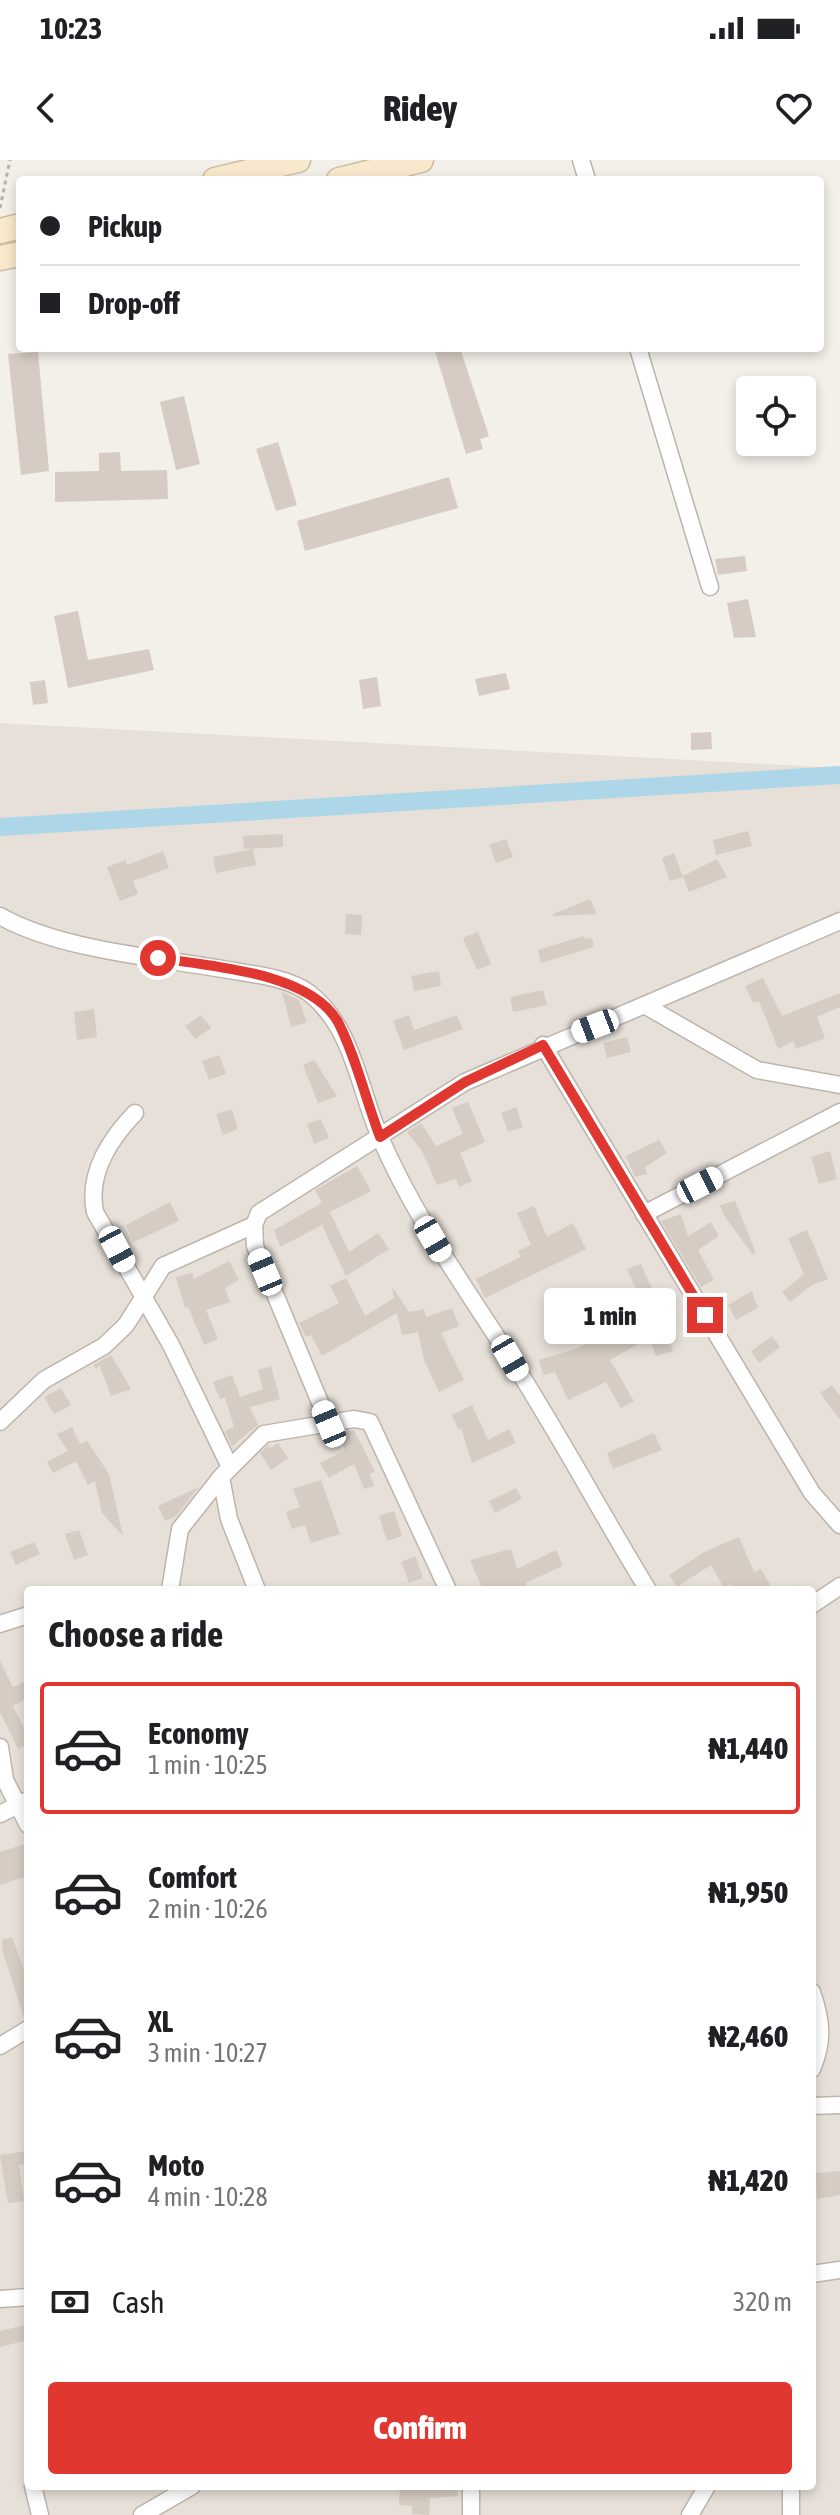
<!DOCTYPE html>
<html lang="en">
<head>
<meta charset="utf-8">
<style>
	:root { --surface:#fff; --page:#f6f6f6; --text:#202124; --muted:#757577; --line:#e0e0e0; --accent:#e13731 }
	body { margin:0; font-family:"Asap Condensed",sans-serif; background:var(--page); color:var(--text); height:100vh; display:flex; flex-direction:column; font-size:30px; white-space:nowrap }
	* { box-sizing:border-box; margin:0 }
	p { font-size:26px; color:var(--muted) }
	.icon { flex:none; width:44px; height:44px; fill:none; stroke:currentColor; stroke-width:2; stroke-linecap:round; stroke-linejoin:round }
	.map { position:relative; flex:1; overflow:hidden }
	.panel { position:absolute; left:24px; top:1426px; width:792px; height:904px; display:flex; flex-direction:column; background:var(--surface); border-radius:8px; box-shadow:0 4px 12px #0003 }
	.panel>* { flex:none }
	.top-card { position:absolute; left:16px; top:16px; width:808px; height:176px; border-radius:8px; box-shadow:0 4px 12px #0003; display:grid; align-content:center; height:176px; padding:0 24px; background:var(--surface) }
	.buttons { position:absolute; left:736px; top:216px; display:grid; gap:16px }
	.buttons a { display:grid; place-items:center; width:80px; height:80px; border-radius:8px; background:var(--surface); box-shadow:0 4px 12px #0003; font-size:40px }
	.end { position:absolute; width:36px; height:36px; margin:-18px; border:10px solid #e13731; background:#fff; box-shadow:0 0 0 4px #fff }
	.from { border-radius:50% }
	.bubble { position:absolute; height:56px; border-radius:8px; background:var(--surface); box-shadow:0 4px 12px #0003; font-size:26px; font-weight:800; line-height:56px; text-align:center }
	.car { position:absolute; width:24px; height:48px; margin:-24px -12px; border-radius:10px; box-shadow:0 0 6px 2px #0007; background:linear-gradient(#fff 24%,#345 0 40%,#fff 0 76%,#345 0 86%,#fff 0) }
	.top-card b { display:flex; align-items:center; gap:28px; height:76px; font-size:30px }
	.top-card b+b { border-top:2px solid var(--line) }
	.top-card i { width:20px; height:20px; background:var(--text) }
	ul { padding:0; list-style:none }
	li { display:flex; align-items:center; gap:24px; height:132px; margin:0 16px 12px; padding:0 8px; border:4px solid transparent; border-radius:8px }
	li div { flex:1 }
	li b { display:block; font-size:30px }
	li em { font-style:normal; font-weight:800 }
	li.selected { border-color:var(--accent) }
	li>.icon { width:72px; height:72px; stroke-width:1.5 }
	h2 { padding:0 24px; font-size:36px; line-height:96px }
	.pay { display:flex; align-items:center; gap:20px; height:88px; padding:0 24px; font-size:30px }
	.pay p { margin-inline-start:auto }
	.button { display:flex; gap:16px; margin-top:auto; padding:16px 24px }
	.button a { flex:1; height:92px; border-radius:8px; background:var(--accent); color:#fff; font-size:32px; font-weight:800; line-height:92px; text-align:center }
	.status { display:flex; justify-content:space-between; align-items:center; height:56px; padding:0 40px; background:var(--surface); direction:ltr }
	.status svg { height:22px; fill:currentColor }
	header { display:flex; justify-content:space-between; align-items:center; height:104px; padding:0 24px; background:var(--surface); font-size:36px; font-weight:800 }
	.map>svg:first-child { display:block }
</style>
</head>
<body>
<div class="status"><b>10:23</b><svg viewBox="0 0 49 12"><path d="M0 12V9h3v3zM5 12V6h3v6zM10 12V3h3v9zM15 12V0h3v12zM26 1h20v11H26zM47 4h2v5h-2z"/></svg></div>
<header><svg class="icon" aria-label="back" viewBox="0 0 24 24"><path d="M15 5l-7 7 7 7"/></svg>Ridey<svg class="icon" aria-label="heart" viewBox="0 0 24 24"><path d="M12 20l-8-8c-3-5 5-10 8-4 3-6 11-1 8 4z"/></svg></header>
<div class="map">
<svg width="840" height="2355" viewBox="0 0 840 2355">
	<rect width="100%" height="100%" fill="#f3efe9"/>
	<path fill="#e6e0d8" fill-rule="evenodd" d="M0,563L840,608V2355H0ZM28,1430H812V2326H28Z"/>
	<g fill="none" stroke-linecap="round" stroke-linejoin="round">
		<polyline stroke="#add7e8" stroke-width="18" points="0,667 840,615"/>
	</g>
	<g fill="#d6ccc3">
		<polygon points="434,188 460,188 489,276 480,279 483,289 466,294"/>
		<polygon points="38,192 49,311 21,315 8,194"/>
		<polygon points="184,236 200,304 176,310 160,242"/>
		<polygon points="278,282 297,345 276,351 256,289"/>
		<polygon points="120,292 121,311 167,310 168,339 55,342 55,312 99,311 99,293"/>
		<polygon points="449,317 458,348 305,391 297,361"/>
		<polygon points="745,396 747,411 718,415 715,399"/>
		<polygon points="748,439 756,477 734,478 727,443"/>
		<polygon points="78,451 88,500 149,489 154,510 68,528 54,456"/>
		<polygon points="506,513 510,529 479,536 475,519"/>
		<polygon points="377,517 381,546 363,549 359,520"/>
		<polygon points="45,520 48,543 33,545 30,522"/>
		<polygon points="711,572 712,589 691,590 691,573"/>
		<polygon points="748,671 752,686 716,695 713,680"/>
		<polygon points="283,674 283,687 244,689 243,676"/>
		<polygon points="506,679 513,697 496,703 489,685"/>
		<polygon points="253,689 256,705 216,713 213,697"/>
		<polygon points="163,691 169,708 133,721 138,734 120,741 107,707 126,700 127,705"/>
		<polygon points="674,693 683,717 670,721 662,698"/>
		<polygon points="717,699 727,717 689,732 683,716"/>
		<polygon points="590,739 597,754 553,756 553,754"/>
		<polygon points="346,754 362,755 361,775 345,774"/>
		<polygon points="478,772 491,804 477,810 463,778"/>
		<polygon points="584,776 585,779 592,778 594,787 541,803 538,790"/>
		<polygon points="439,811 441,826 414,831 411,816"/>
		<polygon points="763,818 782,856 840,833 840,847 817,857 825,878 796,889 793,881 778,889 759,841 753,843 745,826"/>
		<polygon points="543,830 547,845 513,852 510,837"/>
		<polygon points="282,832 299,840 307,862 291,867"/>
		<polygon points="94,849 97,877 77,880 74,852"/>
		<polygon points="201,855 211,868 195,879 185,866"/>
		<polygon points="409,855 414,870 457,855 463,869 404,890 393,861"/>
		<polygon points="627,877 631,892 607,898 603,883"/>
		<polygon points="219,895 226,914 209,920 202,901"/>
		<polygon points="314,900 337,936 318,943 303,905"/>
		<polygon points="468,942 485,982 460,993 472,1021 459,1027 456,1019 437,1025 422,991 407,972 421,963 436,986 463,974 452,948"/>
		<polygon points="516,947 523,967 508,972 501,953"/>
		<polygon points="232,949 238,969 223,975 216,954"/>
		<polygon points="321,959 329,978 314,984 307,964"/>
		<polygon points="659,980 667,993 645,1007 647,1014 635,1017 626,996"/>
		<polygon points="830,991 837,1019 819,1024 811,997"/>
		<polygon points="357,1006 371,1031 330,1052 349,1092 378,1073 389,1089 346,1116 322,1065 280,1087 274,1070 322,1043 315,1030"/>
		<polygon points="735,1041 756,1093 753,1095 723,1054 720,1045"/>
		<polygon points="170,1042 179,1061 134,1082 126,1065"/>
		<polygon points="534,1046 547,1077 573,1063 586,1089 485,1138 476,1119 521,1097 518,1091 531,1085 517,1053"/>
		<polygon points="681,1054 688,1076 711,1062 719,1076 698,1090 714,1120 701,1127 661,1061"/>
		<polygon points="807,1070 828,1119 812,1125 790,1142 782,1132 804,1114 788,1078"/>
		<polygon points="229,1101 239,1120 225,1128 230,1142 206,1150 218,1179 204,1185 188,1147 185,1148 176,1117 192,1113 194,1119"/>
		<polygon points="641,1104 655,1136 659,1134 670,1155 663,1159 673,1191 656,1196 649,1178 610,1200 634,1241 621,1248 606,1222 568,1240 555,1212 543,1215 539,1200 575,1189 618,1169 614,1161 644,1147 627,1109"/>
		<polygon points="346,1118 365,1156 394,1138 392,1127 409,1152 424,1149 426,1157 452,1148 459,1166 441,1173 464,1220 439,1232 424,1200 418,1172 402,1175 397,1153 322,1196 311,1175 306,1177 299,1163 339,1143 330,1126"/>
		<polygon points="752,1131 758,1148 736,1160 728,1145"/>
		<polygon points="772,1176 780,1187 759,1203 751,1191"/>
		<polygon points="111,1195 131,1229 111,1236 100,1206 96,1209 93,1205"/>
		<polygon points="271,1206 280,1239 250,1247 258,1265 232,1286 225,1271 234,1267 225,1237 220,1239 213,1222 232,1215 240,1237 263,1229 258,1210"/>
		<polygon points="832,1225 840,1236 840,1260 820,1233"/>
		<polygon points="61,1228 71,1245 54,1254 44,1237"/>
		<polygon points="472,1245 488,1280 509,1269 516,1283 472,1303 461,1268 458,1269 452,1255"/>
		<polygon points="72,1267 80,1284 87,1281 109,1314 123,1376 102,1353 95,1321 88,1325 76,1301 53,1313 47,1302 68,1291 57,1274"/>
		<polygon points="354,1270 375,1312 370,1314 374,1326 364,1329 354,1304 329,1318 320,1303 345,1290 339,1273"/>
		<polygon points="654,1273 662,1290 613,1309 607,1293"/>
		<polygon points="278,1283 288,1298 271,1310 260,1293 268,1285 270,1288"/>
		<polygon points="321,1320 340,1374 311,1383 305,1365 292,1369 286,1352 300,1347 293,1329"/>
		<polygon points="199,1327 176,1356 165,1361 158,1346"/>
		<polygon points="516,1328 522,1339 495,1353 489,1341"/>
		<polygon points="394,1351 402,1376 387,1381 379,1356"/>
		<polygon points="79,1370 88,1395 74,1400 65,1374"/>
		<polygon points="739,1377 754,1412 761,1409 773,1430 734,1430 731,1424 724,1428 711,1405 677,1427 669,1415 706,1391"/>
		<polygon points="34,1382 40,1394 16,1405 10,1392"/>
		<polygon points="511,1389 517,1409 556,1390 563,1406 525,1423 529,1430 483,1430 470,1400"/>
		<polygon points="415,1396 423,1418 409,1423 401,1402"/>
		<polygon points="0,1501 13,1527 28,1520 28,1538 13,1546 28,1576 28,1584 18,1589 0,1552"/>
		<polygon points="28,1683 28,1716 0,1725 0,1692"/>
		<polygon points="12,1777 28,1821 28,1857 24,1858 3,1792 2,1780"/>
		<polygon points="28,1991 28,2004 19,2005 24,2041 8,2043 0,1995"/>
		<polygon points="840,2011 840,2035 817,2039 816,2013"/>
		<polygon points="25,2165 28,2180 0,2187 0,2171"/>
		<polygon points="457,2326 458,2336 430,2338 429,2355 412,2354 412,2346 399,2345 400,2327"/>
	</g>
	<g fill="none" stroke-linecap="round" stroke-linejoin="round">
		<g stroke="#bdb5ad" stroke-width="19">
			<g id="street">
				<polyline points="581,0 587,20"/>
				<polyline points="638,188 710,427"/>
				<path d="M0,756C59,790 160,798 228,810C253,814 289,818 309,833C353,867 359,929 380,977C414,1056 463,1124 509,1196C558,1272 601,1353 648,1430"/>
				<polyline points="646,846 757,910 840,925"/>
				<polyline points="543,885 812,1333 840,1365"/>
				<path d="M135,953C110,979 87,1013 95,1052L171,1185L230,1307"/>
				<polyline points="644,1054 840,952"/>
				<polyline points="0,1262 44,1220 104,1186 126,1165 163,1106 254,1065"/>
				<polyline points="329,1264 255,1086 254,1065 259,1053 465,922 840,761"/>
				<polyline points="221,1317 229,1359 257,1430"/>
				<polyline points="170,1430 180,1369 221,1317 264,1274 354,1259 370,1262 448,1430"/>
				<polyline points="812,1445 840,1426"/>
				<polyline points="0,1464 28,1455"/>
				<polyline points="0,1587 5,1620 28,1665"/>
				<polyline points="0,1654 28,1640"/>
				<path d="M812,1832C822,1861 824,1881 812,1909"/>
				<polyline points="0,1886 28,1869"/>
				<polyline points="812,1946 840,1945"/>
				<polyline points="812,2114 840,2110"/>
				<polyline points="0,2139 28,2137"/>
				<polyline points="33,2326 40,2355"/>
				<polyline points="142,2355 192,2326"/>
				<polyline points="471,2355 471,2326"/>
				<polyline points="690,2355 707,2326"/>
				<polyline points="791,2355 791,2326"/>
			</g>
		</g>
		<g stroke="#cdbb9e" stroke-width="27">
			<g id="secondary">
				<polyline points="215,20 298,0"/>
				<polyline points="339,20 421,0"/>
				<polyline points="0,71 20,66"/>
				<polyline points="0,98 20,94"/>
			</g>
		</g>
		<polyline stroke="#bdafa0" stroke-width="3" stroke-dasharray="4 4" stroke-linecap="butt" points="0,48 10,0"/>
		<use href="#street" stroke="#fff" stroke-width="16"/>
		<use href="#secondary" stroke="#f8e9cd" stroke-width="24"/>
	</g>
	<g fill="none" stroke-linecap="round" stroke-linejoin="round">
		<path stroke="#e13731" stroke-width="10" d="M158,798C209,806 310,812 338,862C356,897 366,940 380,977L465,922L543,885L705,1155"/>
	</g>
</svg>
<div class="buttons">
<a><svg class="icon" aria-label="locate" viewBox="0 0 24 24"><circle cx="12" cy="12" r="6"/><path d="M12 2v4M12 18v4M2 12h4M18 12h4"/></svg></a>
</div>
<i class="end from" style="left:158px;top:798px"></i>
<i class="end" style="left:705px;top:1155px"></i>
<div class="bubble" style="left:544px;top:1128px;width:132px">1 min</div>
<i class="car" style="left:595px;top:866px;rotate:249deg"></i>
<i class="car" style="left:700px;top:1025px;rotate:63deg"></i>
<i class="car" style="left:433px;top:1079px;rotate:150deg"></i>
<i class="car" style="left:117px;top:1089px;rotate:152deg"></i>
<i class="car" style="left:265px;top:1112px;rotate:337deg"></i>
<i class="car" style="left:510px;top:1198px;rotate:150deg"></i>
<i class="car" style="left:329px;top:1264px;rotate:337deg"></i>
<div class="top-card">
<b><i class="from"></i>Pickup</b>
<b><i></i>Drop-off</b>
</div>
<section class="panel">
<h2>Choose a ride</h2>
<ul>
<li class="selected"><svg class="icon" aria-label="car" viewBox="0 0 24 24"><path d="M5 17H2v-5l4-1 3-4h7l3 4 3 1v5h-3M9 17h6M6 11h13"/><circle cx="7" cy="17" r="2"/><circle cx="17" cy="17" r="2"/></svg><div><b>Economy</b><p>1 min · 10:25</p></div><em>₦1,440</em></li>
<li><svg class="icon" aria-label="car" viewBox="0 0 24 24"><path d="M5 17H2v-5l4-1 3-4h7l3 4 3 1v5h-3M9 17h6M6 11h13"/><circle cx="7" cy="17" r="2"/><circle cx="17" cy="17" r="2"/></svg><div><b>Comfort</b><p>2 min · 10:26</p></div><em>₦1,950</em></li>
<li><svg class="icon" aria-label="car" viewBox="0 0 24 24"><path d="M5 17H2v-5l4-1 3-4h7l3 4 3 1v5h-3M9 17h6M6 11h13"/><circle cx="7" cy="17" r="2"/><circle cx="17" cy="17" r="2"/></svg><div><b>XL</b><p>3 min · 10:27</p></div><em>₦2,460</em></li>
<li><svg class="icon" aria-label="car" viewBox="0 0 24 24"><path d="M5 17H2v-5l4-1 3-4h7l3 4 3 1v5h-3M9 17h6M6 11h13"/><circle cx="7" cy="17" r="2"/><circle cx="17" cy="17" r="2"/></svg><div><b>Moto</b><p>4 min · 10:28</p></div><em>₦1,420</em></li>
</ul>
<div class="pay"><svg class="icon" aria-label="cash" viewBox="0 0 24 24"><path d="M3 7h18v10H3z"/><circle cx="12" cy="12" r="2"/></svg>Cash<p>320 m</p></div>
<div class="button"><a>Confirm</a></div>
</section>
</div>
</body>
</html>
